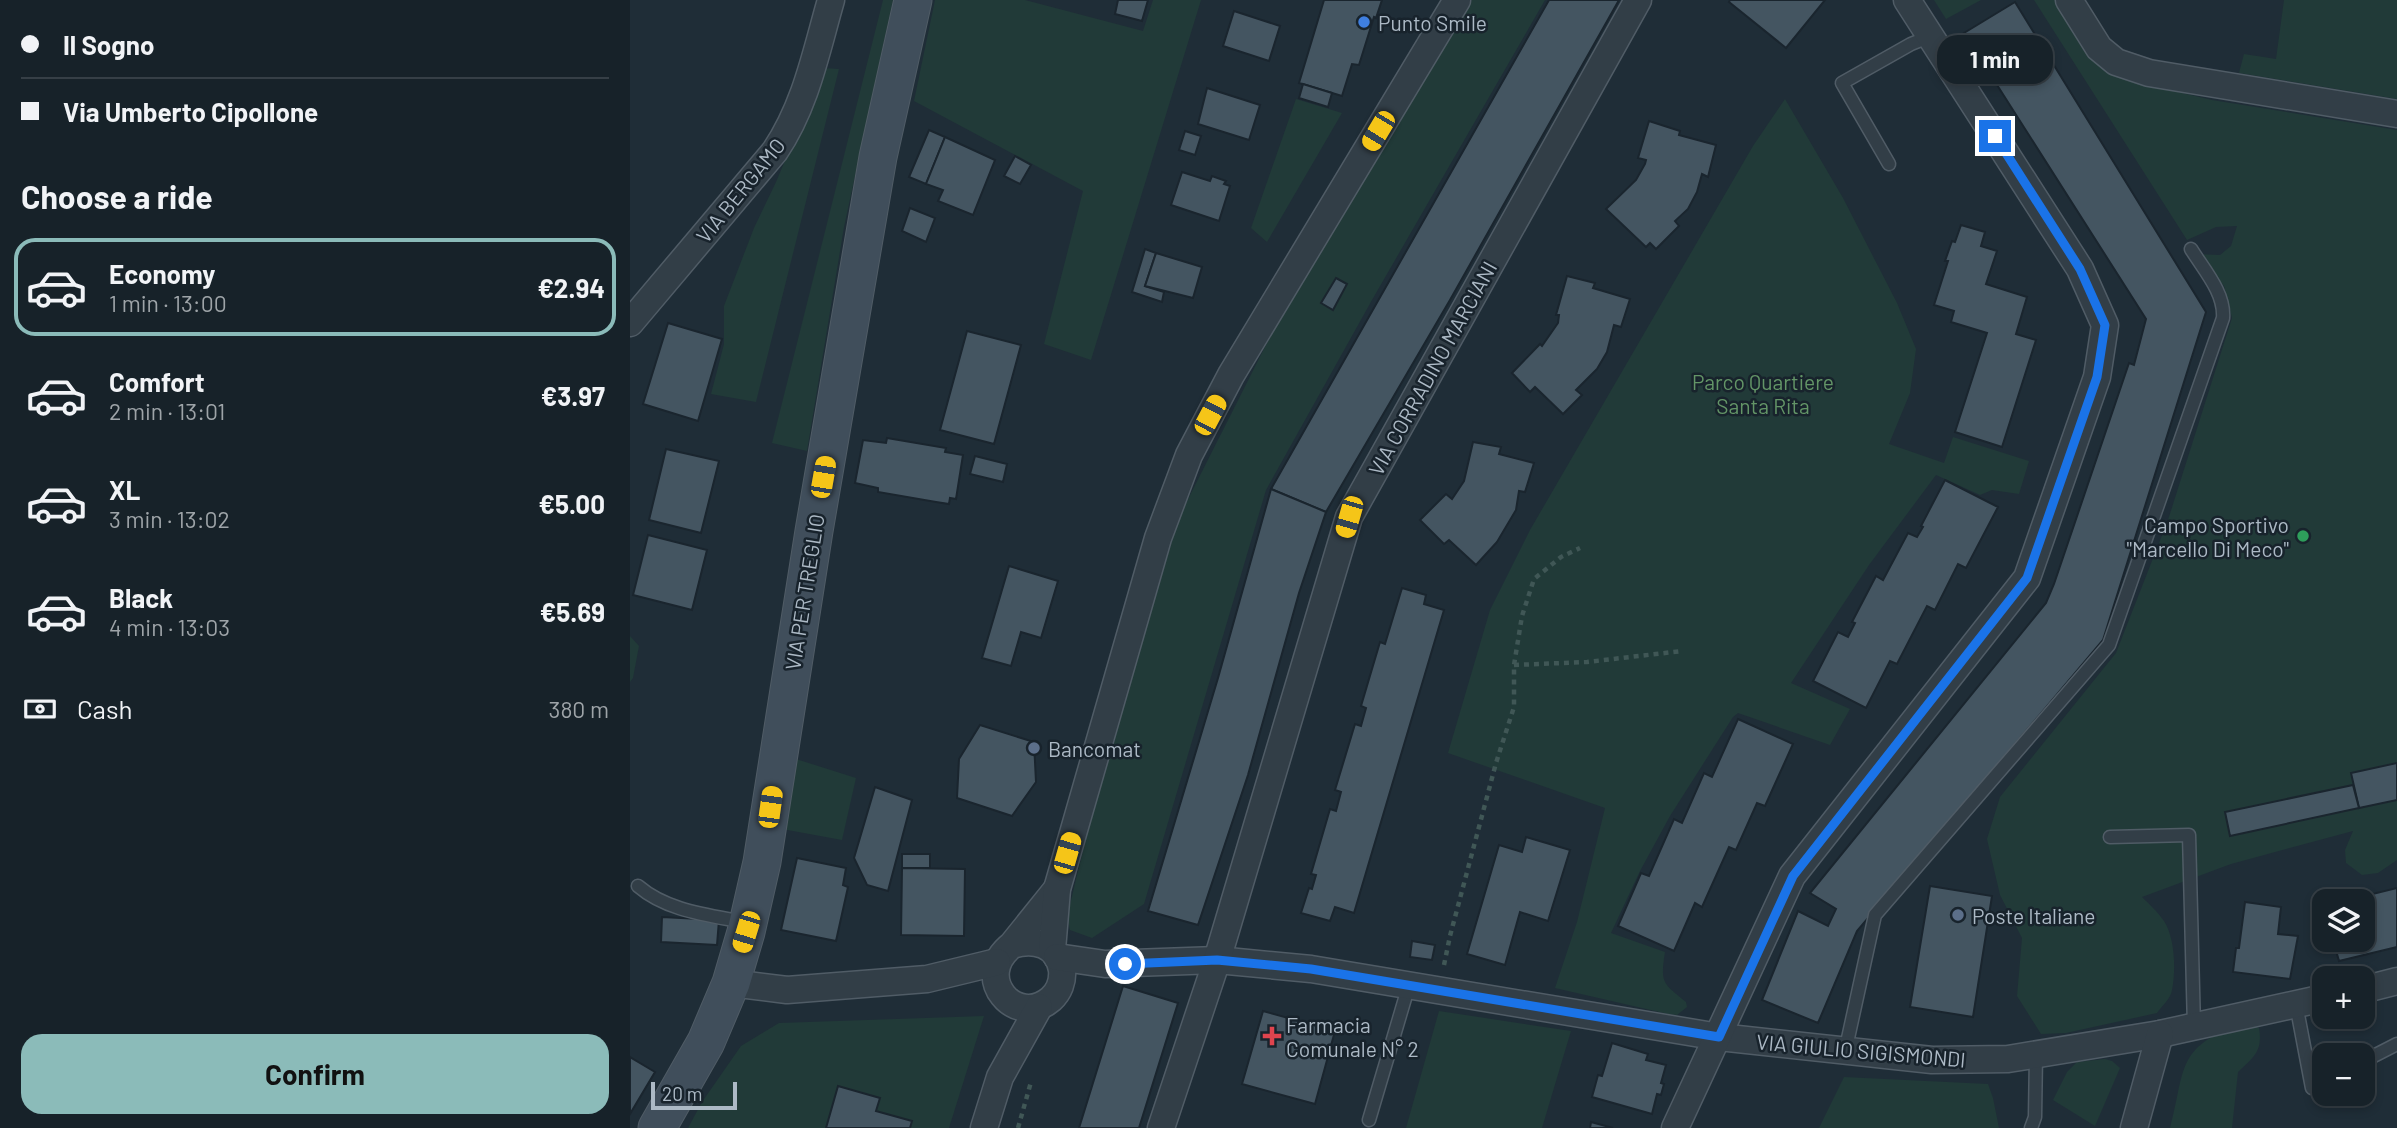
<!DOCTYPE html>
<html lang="en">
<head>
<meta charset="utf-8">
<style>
	:root { --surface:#172229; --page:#242f35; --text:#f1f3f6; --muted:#9ea4a8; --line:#363f46; --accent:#8bbbb9 }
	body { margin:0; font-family:Barlow,sans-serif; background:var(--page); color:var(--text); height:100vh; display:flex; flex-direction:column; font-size:26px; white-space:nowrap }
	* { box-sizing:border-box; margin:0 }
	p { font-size:23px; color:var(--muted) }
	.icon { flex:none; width:38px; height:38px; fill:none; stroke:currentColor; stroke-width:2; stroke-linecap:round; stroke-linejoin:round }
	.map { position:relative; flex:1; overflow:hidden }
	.sheet { display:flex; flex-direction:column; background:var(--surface); width:630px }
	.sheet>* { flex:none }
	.top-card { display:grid; align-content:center; height:154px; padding:0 21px; background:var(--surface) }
	.fabs { position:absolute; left:1682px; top:889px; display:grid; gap:14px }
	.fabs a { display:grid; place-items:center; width:63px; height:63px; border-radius:14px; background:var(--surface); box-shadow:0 4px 10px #0003,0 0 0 2px var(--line); font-size:35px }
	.scale { position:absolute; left:21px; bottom:18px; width:86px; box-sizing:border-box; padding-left:7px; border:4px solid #acb9c5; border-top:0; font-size:19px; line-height:24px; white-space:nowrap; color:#acb9c5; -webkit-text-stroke:5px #18232c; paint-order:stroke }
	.end { position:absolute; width:32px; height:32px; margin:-16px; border:9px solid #1a73e8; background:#fff; box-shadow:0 0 0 4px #fff }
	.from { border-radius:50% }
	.bubble { position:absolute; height:49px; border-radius:21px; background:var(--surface); box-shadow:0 4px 10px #0003,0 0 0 2px var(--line); font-size:23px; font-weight:700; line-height:49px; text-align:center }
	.car { position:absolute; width:21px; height:42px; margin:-21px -10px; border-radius:9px; box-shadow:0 0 5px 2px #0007; background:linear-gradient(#f5c518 24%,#345 0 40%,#f5c518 0 76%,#345 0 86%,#f5c518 0) }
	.top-card b { display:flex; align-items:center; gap:24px; height:66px; font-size:26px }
	.top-card b+b { border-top:2px solid var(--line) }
	.top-card i { width:18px; height:18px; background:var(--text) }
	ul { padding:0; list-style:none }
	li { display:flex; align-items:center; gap:21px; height:98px; margin:0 14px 10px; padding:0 7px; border:4px solid transparent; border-radius:21px }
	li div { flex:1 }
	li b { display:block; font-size:26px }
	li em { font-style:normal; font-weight:700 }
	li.current { border-color:var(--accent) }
	li>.icon { width:63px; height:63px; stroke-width:1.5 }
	h2 { padding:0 21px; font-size:32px; line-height:84px }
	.pay { display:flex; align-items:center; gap:18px; height:77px; padding:0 21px; font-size:26px }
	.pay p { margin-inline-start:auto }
	.cta { display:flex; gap:14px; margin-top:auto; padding:14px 21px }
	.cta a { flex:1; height:80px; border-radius:21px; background:var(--accent); color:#111; font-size:28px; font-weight:700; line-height:80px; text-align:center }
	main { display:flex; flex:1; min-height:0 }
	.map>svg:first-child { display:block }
</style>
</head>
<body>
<main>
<section class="sheet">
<div class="top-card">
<b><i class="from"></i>Il Sogno</b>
<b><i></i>Via Umberto Cipollone</b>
</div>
<h2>Choose a ride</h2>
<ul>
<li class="current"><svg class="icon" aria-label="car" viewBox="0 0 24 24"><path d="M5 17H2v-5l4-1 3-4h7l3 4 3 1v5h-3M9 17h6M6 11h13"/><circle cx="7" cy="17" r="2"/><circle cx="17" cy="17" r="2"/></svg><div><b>Economy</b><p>1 min · 13:00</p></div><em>€2.94</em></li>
<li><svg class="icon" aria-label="car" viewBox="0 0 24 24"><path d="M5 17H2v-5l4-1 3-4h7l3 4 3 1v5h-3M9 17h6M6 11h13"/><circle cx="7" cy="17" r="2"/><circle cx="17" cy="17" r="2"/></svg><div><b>Comfort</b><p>2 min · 13:01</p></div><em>€3.97</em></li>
<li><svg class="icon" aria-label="car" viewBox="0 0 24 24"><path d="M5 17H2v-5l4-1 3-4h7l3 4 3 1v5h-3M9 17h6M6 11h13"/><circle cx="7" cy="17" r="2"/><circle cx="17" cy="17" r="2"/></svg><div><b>XL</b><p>3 min · 13:02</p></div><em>€5.00</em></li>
<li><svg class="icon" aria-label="car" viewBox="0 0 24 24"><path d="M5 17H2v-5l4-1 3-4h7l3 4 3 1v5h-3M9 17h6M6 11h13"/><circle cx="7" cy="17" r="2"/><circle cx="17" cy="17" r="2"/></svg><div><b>Black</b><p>4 min · 13:03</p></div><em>€5.69</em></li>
</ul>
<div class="pay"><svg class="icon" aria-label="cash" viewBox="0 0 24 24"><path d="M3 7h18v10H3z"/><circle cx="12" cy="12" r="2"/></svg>Cash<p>380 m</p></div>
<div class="cta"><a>Confirm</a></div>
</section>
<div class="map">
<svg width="1767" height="1128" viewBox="0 0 1767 1128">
	<rect width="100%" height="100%" fill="#1f2d37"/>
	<g fill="#213a38">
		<polygon points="253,0 263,0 214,227 177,451 142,443"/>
		<polygon points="305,0 395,0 513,31 523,0 571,0 461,360 414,344 453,191 284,101"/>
		<polygon points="842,0 915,0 742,300 636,490 514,904 462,938 440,930 437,917 465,801 549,517 639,339"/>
		<polygon points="1304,0 1351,0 1316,19"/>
		<path d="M1404,0H1425L1432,15L1462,55L1518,85L1582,100L1767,130V860L1748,873L1732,875L1716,863L1715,850L1723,831L1601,864L1512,897C1519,904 1527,911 1534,921C1545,938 1546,970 1542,990C1541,998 1532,1006 1527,1013L1436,1033L1411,1034L1387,996L1392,938L1370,895L1357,839L1370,797L1486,653L1538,520L1602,318L1594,286L1565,254L1590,255L1601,246L1607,226L1586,227L1557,240Z"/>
		<polygon points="1654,0 1767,0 1767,99 1609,73 1614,54 1646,59"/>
		<polygon points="194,68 209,69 126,402 81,394 94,344 94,306 124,228 146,182"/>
		<polygon points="666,99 712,113 637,242 621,228"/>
		<path d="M1155,99L1213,198L1267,303L1286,349L1280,393L1259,444L1314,463L1323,437L1399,461L1389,494L1362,490L1350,495L1306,475L1239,565L1161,683L1220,709L1200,745L1108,713L1103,717L1040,816L1010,871L981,933L1035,952C1030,984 1033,983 1056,1002L1057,1007L1047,1015L1038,1014L925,988L947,922L975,808L818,753L860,610L900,530L1123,146Z"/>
		<polygon points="0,636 9,646 3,678 0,682"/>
		<polygon points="166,759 226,778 212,840 152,829"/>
		<polygon points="809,1011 941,1031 912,1128 776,1128"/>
		<polygon points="354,1016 319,1128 58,1128 72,1102 111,1046 149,1023"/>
		<path d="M1612,1023L1629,1028C1633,1051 1624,1057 1608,1072L1602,1128H1540C1556,1068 1545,1048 1612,1023Z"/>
		<polygon points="1475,1059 1482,1061 1490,1068 1465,1126 1423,1100 1437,1072 1447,1062"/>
		<polygon points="1214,1077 1358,1084 1363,1098 1369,1128 1189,1128"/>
	</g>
	<g fill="#445561" stroke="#1a252e" stroke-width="2">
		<polygon points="488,0 518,0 512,21 485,14"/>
		<polygon points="694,0 752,0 746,18 744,17 729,65 722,64 712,96 669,83"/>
		<polygon points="919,0 989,0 820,300 696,512 641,489"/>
		<polygon points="1100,0 1195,0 1156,48 1099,2"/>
		<polygon points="1385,2 1576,312 1473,640 1227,931 1188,1023 1132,1000 1168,911 1198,926 1206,909 1180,893 1416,603 1424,584 1499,363 1504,365 1516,319 1334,33"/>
		<polygon points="604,11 650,26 639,61 593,46"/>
		<polygon points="673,84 702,93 698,107 669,98"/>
		<polygon points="577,88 630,105 619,140 568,124"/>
		<polygon points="1019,121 1050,131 1049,135 1086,145 1078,177 1072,174 1067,192 1058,209 1045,221 1049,226 1026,249 1020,243 1016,247 976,209 1006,180 1015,164 1016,160 1008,158"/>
		<polygon points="299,130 315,137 296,184 279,177"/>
		<polygon points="555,131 571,136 565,155 549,150"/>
		<polygon points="315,137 365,160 343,215 308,201 313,190 296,184"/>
		<polygon points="385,156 401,165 390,184 374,176"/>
		<polygon points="552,172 580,181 582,176 596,181 594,184 600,186 589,221 541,205"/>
		<polygon points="280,208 305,218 296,242 272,231"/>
		<polygon points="1331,225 1355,232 1351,246 1367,251 1356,284 1397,297 1386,334 1406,340 1372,447 1325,432 1357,333 1321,322 1324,311 1304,305 1318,261 1315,261 1322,241 1325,242"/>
		<polygon points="515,249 526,253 515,286 534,292 532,302 502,292"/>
		<polygon points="526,253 572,267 563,298 515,286"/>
		<polygon points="937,276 965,283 963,288 1000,299 991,327 984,325 977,352 967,369 946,390 952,395 933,414 905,387 900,392 882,373 910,344 912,346 928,323 929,315 926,315"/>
		<polygon points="706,278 717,284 703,310 691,303"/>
		<polygon points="38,323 92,339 68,421 13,404"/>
		<polygon points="337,331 391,345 364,444 310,430"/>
		<polygon points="257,438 316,448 315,452 333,455 326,499 320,498 319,504 306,502 248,492 248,488 225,483 233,440 256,443"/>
		<polygon points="843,442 871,447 869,454 904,463 895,492 889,491 886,510 867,542 846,565 819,540 814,544 790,520 816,494 822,499 834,481"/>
		<polygon points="36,449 89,461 71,533 19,520"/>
		<polygon points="345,456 377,464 373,482 340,474"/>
		<polygon points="1315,480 1368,507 1336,568 1328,564 1305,610 1297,606 1267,664 1260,661 1236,708 1183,681 1208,632 1218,637 1225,623 1222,622 1246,576 1253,580 1278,533 1287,537 1293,527 1291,526"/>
		<polygon points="641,489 696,512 669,593 618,775 568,925 518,911 588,678"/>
		<polygon points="18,535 77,550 62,610 3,595"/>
		<polygon points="379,566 428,581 411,638 391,632 381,666 352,658"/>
		<polygon points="772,588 796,595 794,604 814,610 724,913 705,907 700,921 671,913 679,888 682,889 686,875 681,874 700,809 706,811 711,792 705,790 725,724 731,726 736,708 731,706 750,642 755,644"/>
		<polygon points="1108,719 1163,744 1135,806 1127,803 1106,850 1099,847 1072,907 1065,903 1044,951 988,926 1011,873 1019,876 1044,819 1052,823 1074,773 1082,777"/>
		<polygon points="350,725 404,742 406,782 382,816 327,798 329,759"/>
		<polygon points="1767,763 1767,800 1729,808 1721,773"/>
		<polygon points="1723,785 1729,808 1600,836 1595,812"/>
		<polygon points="245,787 282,800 258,891 237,885 224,858"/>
		<polygon points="896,837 940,850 918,921 890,912 875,965 837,954 869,845 892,852"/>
		<rect x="272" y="854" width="28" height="14"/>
		<polygon points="167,858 216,868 213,885 218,887 206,941 151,930"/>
		<polygon points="272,868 335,869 334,936 271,935"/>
		<polygon points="1300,886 1362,896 1343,1017 1280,1007"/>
		<polygon points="1767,888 1767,947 1709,961 1703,940 1732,940 1732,901 1714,901"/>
		<polygon points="1615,902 1651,907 1648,934 1668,936 1660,979 1603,972 1606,948 1609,948"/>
		<polygon points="32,917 89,920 87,945 31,942"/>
		<polygon points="782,941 805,945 802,960 780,957"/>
		<polygon points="493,986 548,1003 509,1128 449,1128"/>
		<polygon points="633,1011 705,1031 685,1104 612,1084"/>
		<polygon points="982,1043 1018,1054 1016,1060 1036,1065 1031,1083 1034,1084 1031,1095 1027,1094 1022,1114 962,1097 968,1075 972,1076"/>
		<polygon points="0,1057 25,1072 0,1114"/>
		<polygon points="208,1086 250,1098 246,1111 282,1121 280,1128 196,1128"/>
		<polygon points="961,1122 983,1128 960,1128"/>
	</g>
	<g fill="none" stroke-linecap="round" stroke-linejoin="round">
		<g stroke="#505c66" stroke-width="15">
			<g id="lane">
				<polyline points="1259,164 1212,83 1281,44 1301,36"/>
				<polyline points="1480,837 1559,835 1564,1027"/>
				<path d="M8,886C37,911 78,915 114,922"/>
				<polyline points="1666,1004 1682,1088 1694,1082"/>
				<path d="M1215,1052L1245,915L1479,645L1593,318C1595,293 1574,270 1561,249"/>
				<polyline points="1732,1062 1767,1044"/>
				<polyline points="739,1120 779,985"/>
				<polyline points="1401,1128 1405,1117 1406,1054"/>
			</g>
		</g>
		<g stroke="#505c66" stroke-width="29">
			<g id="street">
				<polyline points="1439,0 1469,48 1486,62 1519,73 1767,114"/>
				<path d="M0,323L145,151C176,105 186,52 201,0"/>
				<path d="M382,945C404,938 428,944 432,970C433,981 429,992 421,999C386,1029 341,977 382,945L427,889"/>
				<polyline points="422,950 427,889 528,538 559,455 601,375 827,0"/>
				<polyline points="427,957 475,964 587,960 681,969 1089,1037 1302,1060 1378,1059 1530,1034 1694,998"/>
				<polyline points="101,983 157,990 297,979 367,962"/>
				<polyline points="1732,990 1767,981"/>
				<polyline points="354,1128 370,1077 409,1007"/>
				<polyline points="531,1128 587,960 719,517 1008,0"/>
				<polyline points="1045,1128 1162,876 1397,578 1467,377 1475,325 1450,269 1277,0"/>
				<polyline points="1504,1128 1530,1034"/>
			</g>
		</g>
		<g stroke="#505c66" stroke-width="39">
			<polyline id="secondary" points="27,1128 76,1042 101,983 116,932 132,862 184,531 248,157 283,0"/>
		</g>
		<g stroke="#405756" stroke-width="4.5" stroke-dasharray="5 5" stroke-linecap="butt">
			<polyline points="884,665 957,662 1052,651"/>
			<polyline points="814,965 820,936 866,763 884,707 884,665 892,616 904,579 931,557 950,548"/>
			<polyline points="388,1128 401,1082"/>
		</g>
		<use href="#lane" stroke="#323e47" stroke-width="12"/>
		<use href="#street" stroke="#323e47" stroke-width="26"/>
		<use href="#secondary" stroke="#404e5b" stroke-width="37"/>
	</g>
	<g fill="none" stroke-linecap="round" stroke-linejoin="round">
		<polyline stroke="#1a73e8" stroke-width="9" points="495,964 587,960 681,969 1089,1037 1163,876 1397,578 1467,377 1475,325 1450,269 1365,136"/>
	</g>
	<circle fill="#3f7fe0" stroke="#18232c" stroke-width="2.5" cx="734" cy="22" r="7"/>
	<circle fill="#2e9e5b" stroke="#18232c" stroke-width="2.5" cx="1673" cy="536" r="7"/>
	<g fill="#5c6f8a" stroke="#18232c" stroke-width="2.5">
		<circle cx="404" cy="748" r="7"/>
		<circle cx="1328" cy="915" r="7"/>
	</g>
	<path fill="#e0444e" stroke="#18232c" stroke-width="2.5" d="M638.5 1025.5h7v7h7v7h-7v7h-7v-7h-7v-7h7z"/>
	<g text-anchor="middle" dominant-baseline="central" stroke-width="5" stroke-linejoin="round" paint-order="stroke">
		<g font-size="21" fill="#acb9c5" stroke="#18232c" text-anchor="start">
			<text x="748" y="22">Punto Smile</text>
			<text x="1659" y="524" text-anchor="end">Campo Sportivo<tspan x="1659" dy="24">"Marcello Di Meco"</tspan></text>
			<text x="418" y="748">Bancomat</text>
			<text x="1342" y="915">Poste Italiane</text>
			<text x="656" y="1024">Farmacia<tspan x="656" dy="24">Comunale N° 2</tspan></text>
		</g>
		<g font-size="21" fill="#acb9c5" stroke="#18232c">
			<text transform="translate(110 190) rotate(-51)">VIA BERGAMO</text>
			<text transform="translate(802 368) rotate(-61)">VIA CORRADINO MARCIANI</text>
			<text transform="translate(174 592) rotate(-81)">VIA PER TREGLIO</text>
			<text transform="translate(1231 1050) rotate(5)">VIA GIULIO SIGISMONDI</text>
		</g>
		<g font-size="21" fill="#639567" stroke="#18232c">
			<text x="1133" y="381">Parco Quartiere<tspan x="1133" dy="24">Santa Rita</tspan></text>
		</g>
	</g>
</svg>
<div class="fabs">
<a><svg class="icon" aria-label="layers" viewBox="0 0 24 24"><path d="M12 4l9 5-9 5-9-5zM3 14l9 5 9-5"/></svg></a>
<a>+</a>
<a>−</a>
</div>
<div class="scale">20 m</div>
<i class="end from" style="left:495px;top:964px"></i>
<i class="end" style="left:1365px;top:136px"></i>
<div class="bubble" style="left:1307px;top:35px;width:116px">1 min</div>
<i class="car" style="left:748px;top:131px;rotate:211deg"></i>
<i class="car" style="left:580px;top:415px;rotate:28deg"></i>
<i class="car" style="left:193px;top:477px;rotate:10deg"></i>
<i class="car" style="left:719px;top:517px;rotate:196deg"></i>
<i class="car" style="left:140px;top:807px;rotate:8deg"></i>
<i class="car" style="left:437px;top:853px;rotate:16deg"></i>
<i class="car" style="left:116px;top:932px;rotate:197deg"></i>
</div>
</main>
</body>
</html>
